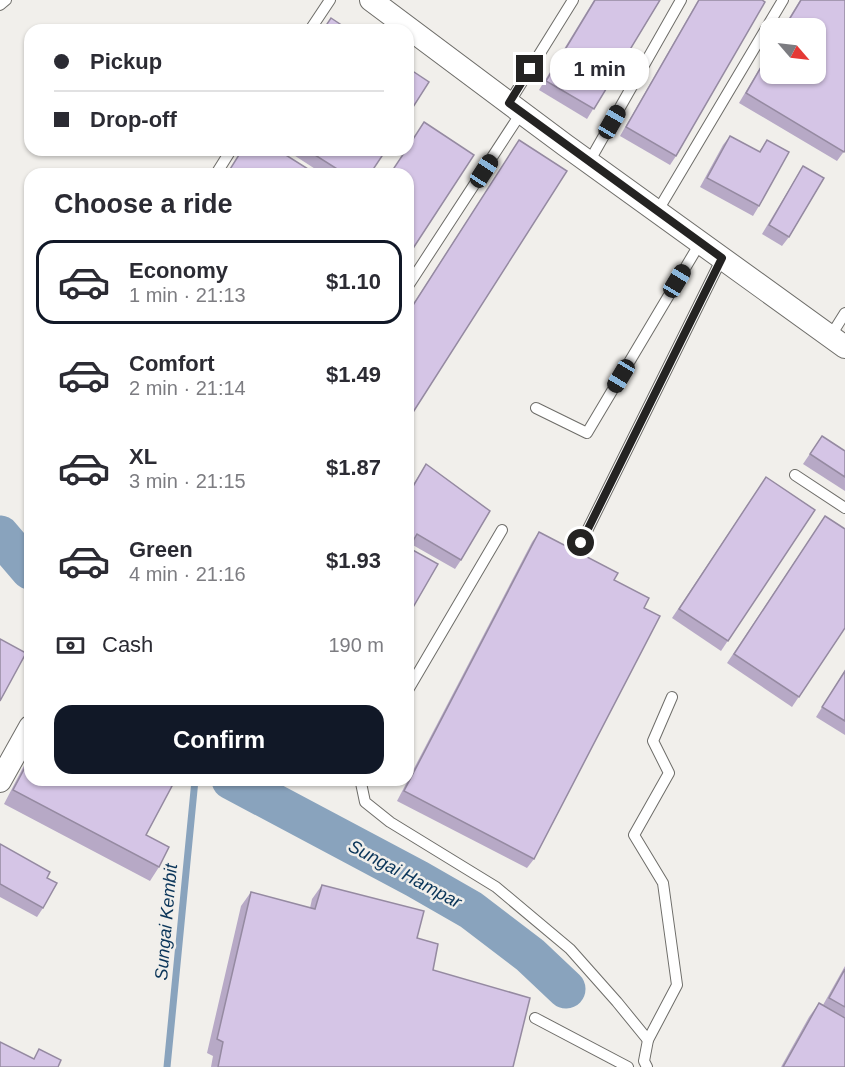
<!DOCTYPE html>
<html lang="en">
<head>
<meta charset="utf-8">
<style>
	:root { --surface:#fff; --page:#f7f7f7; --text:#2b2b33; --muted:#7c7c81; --line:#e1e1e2; --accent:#111827 }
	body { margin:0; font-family:Helvetica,sans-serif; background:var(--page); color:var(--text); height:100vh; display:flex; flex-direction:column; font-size:22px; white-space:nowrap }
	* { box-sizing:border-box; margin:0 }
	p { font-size:20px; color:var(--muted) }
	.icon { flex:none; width:33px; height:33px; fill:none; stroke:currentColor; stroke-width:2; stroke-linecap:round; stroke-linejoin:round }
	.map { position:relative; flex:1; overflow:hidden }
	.panel { position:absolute; left:24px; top:168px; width:390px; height:618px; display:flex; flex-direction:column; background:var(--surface); border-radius:18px; box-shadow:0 2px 4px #0004 }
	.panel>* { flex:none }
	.banner { position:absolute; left:24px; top:24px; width:390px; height:132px; border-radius:18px; box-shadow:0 2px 4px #0004; display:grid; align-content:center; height:132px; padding:0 30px; background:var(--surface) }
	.needle { width:39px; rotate:118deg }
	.tools { position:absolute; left:760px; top:18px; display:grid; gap:12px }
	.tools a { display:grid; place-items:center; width:66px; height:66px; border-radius:12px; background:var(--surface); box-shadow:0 2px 4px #0004; font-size:30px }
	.end { position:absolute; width:27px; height:27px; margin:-14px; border:8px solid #242322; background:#fff; box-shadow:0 0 0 3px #fff }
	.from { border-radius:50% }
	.bubble { position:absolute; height:42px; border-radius:18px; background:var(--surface); box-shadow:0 2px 4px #0004; font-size:20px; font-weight:600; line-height:42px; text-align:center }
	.car { position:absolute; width:18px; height:36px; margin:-18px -9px; border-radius:8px; box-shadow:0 0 4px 2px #0007; background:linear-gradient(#222 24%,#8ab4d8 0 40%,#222 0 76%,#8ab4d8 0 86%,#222 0) }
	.banner b { display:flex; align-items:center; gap:21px; height:57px; font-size:22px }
	.banner b+b { border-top:2px solid var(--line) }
	.banner i { width:15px; height:15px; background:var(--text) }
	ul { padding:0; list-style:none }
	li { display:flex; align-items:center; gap:18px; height:84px; margin:0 12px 9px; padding:0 18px; border:3px solid transparent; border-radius:18px }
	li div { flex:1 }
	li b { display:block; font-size:22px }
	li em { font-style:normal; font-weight:600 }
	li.on { border-color:var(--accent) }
	li>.icon { width:54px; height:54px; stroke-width:1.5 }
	h2 { padding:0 30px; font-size:27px; line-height:72px }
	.pay { display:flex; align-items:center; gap:15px; height:66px; padding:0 30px; font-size:22px }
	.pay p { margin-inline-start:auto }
	.primary-button { display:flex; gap:12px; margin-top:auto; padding:12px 30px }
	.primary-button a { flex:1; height:69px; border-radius:18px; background:var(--accent); color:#fff; font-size:24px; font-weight:600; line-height:69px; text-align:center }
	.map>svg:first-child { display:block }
</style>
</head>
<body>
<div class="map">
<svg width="845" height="1067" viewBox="0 0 845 1067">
	<rect width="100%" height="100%" fill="#f1efeb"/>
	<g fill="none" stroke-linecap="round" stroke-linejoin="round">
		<polyline stroke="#89a3bd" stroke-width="7" points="167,1067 195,780"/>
		<g stroke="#89a3bd" stroke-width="39">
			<polyline points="0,535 30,570"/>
			<polyline points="231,780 417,879 471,910 530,955 566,989"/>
		</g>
		<g stroke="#6e6d69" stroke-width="12">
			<g id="service">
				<polyline points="0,5 6,0"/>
				<polyline points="310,30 330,0"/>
				<polyline points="509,103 573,0"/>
				<polyline points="589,162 681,0"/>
				<polyline points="216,174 231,150"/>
				<polyline points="657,212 783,0"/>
				<polyline points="408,286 521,113"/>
				<polyline points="830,337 845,313"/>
				<polyline points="536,408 587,433 700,243"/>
				<polyline points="795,475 845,508"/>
				<polyline points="581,543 722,258"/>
				<polyline points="408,690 502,530"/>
				<polyline points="362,780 361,783 365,802 390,822 496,887 570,949 617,1002 648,1040"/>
				<polyline points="535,1018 628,1067"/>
				<polyline points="647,1067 644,1061 648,1040 677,985 663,883 634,835 669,773 653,741 672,697"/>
			</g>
		</g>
		<g stroke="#6e6d69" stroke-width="24">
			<g id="minor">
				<polyline points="371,0 565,145 845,347"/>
				<polyline points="0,781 30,727"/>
			</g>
		</g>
		<use href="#service" stroke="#fff" stroke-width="10"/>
		<use href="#minor" stroke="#fff" stroke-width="22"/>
	</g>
	<g fill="#b7a9c6">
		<polygon points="594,0 660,0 587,119 539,90"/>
		<polygon points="698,0 762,0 676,156 670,165 620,136"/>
		<polygon points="800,0 845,0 845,150 837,161 739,103 771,49 771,74 816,28 783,28"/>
		<polygon points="730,136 759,152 767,140 759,206 753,216 700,187 723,145"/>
		<polygon points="519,140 567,171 408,419 408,312"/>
		<polygon points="286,150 386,150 370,174 323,174"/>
		<polygon points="803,166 789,237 782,246 762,234 797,176"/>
		<polygon points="822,436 845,451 845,491 803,464"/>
		<polygon points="426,464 461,560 455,569 411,544 409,548 408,616 408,493"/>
		<polygon points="766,477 815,510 721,651 672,618"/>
		<polygon points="825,516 845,628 792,707 727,663"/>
		<polygon points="539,532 614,580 644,608 534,859 527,868 397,801 532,542"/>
		<polygon points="845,670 845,735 816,717"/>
		<polygon points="30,754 30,780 146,835 159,867 150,881 4,804"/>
		<polygon points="0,844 47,878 43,908 37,917 0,897"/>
		<polygon points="322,885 417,938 433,970 513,1067 211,1067 213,1056 207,1053 241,906 251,892 310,908 312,899"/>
		<polygon points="845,966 845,1067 781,1067 809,1017 819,1003 823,1005"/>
	</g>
	<g fill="#d5c5e6" stroke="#958aa1" stroke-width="1.5">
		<polygon points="595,0 660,0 594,109 546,81"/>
		<polygon points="699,0 762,0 765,2 676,156 626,127"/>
		<polygon points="801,0 845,0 845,150 844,152 746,93 771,50 771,74 816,74 816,28 784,28"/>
		<polygon points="331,18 349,30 323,30"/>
		<polygon points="408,68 429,82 408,115"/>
		<polygon points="424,122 474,155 410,253 408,251 408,174 390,174 406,150 408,150 408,147"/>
		<polygon points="730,136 760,152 767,140 789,152 759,206 707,178"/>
		<polygon points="519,140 567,171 410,417 408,415 408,313"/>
		<polygon points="242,150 278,150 316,174 227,174"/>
		<polygon points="307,150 386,150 370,174 345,174"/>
		<polygon points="803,166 824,178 789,237 769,225"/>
		<polygon points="822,436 845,451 845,477 810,454"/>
		<polygon points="426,464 490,511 461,560 417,534 409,548 438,564 408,616 408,495"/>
		<polygon points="766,477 815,510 728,641 679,609"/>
		<polygon points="825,516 845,529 845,628 799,697 734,654"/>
		<polygon points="539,532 618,573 614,580 649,598 644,608 660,616 534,859 404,791"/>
		<polygon points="0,639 26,653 0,701"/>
		<polygon points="845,671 845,721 822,707"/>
		<polygon points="30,758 30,780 161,780 172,786 146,835 169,847 159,867 13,790"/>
		<polygon points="0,844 50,872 47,878 57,883 43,908 0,884"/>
		<polygon points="322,885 424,911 417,938 438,944 433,970 530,998 513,1067 218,1067 223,1042 217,1039 251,892 315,909"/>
		<polygon points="845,969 845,1007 829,998"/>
		<polygon points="819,1003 845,1018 845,1067 783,1067"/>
		<polygon points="0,1042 34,1059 39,1049 61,1060 58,1067 0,1067"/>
	</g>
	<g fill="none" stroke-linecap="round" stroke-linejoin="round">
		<polyline stroke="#242322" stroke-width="8" points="530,69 509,103 722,258 581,543"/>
	</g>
	<g text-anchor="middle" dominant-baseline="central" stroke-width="5" stroke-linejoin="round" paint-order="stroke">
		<g font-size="18" font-style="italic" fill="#0a3559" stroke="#f1efeb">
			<text transform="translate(405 874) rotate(28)">Sungai Hampar</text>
			<text transform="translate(166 922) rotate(-85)">Sungai Kembit</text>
		</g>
	</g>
</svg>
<div class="tools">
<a><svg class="needle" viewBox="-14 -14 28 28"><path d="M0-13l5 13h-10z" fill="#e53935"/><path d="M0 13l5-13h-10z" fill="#7c7c81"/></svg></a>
</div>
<i class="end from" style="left:581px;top:543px"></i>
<i class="end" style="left:530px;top:69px"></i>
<div class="bubble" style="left:550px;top:48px;width:99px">1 min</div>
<i class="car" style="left:612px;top:122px;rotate:30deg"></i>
<i class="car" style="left:484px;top:171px;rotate:33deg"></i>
<i class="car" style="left:677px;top:281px;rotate:31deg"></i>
<i class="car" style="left:621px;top:376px;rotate:211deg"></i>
<div class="banner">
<b><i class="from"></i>Pickup</b>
<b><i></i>Drop-off</b>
</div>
<section class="panel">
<h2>Choose a ride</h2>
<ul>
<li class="on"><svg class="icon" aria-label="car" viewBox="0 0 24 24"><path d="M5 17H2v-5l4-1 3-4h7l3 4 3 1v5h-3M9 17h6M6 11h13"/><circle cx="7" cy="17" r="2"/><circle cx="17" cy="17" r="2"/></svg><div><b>Economy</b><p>1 min · 21:13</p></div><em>$1.10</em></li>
<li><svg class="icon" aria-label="car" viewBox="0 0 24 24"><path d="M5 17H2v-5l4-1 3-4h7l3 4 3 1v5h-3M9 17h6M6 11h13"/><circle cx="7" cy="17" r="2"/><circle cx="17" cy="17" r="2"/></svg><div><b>Comfort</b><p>2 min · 21:14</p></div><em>$1.49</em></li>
<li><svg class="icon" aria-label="car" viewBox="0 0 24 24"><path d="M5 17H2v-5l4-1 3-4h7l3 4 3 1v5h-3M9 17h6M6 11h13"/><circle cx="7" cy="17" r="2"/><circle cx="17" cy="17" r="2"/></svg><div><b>XL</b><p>3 min · 21:15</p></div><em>$1.87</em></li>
<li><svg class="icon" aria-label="car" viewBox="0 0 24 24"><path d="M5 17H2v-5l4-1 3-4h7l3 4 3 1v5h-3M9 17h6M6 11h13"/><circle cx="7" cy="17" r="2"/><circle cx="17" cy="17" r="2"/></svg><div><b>Green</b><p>4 min · 21:16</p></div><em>$1.93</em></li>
</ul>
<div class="pay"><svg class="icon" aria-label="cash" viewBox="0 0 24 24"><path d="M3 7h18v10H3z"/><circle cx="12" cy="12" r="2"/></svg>Cash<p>190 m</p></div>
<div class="primary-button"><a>Confirm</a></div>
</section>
</div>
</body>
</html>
